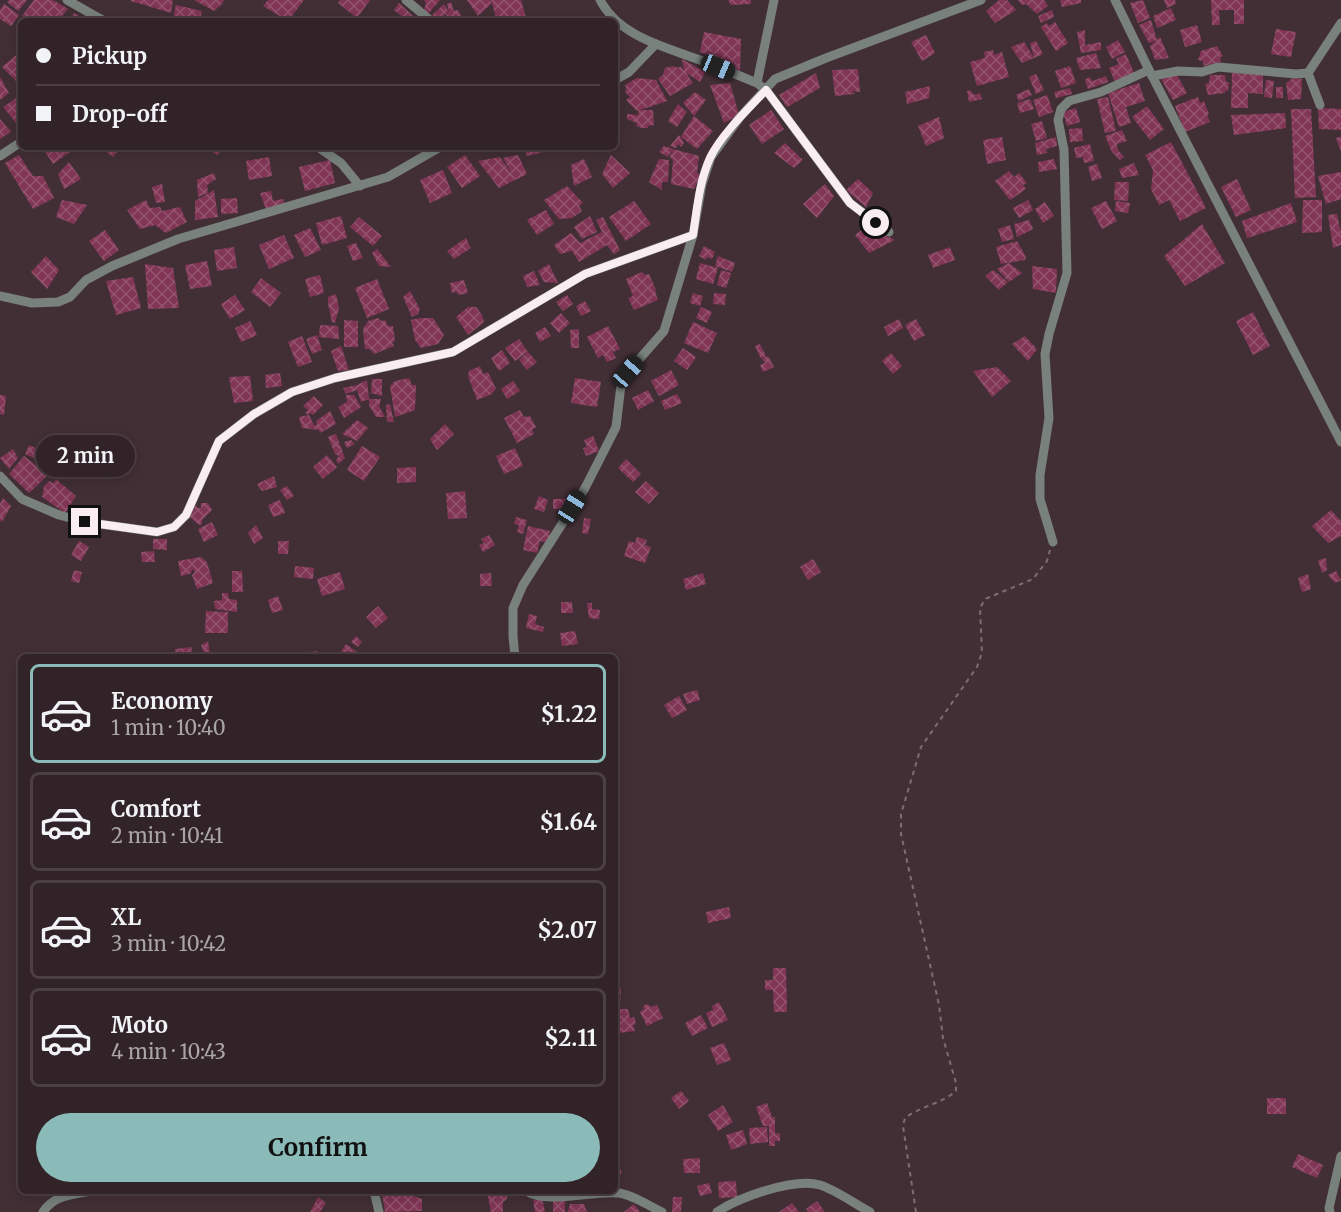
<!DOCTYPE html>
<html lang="en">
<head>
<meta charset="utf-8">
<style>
	:root { --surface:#322328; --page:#3a2b30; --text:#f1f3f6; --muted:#a8a4a8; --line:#4d4045; --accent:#8bbbb9 }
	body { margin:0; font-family:Merriweather,serif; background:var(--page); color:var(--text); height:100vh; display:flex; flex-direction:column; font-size:22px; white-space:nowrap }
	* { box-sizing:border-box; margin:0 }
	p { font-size:20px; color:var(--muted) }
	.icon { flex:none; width:33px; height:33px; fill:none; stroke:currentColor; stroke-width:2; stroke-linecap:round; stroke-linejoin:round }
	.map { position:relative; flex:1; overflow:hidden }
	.panel { position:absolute; left:18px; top:654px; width:600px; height:540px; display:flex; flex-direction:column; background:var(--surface); border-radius:9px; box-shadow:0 3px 15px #0003,0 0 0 2px var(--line) }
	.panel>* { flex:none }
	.guide { position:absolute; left:18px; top:18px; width:600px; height:132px; border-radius:9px; box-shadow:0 3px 15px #0003,0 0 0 2px var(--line); display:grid; align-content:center; height:132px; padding:0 18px; background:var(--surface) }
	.end { position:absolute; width:27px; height:27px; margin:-14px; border:8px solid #faedf1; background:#111; box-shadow:0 0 0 3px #111 }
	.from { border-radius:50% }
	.bubble { position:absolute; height:42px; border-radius:21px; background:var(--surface); box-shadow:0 3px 15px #0003,0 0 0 2px var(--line); font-size:20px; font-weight:700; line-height:42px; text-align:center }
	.car { position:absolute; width:18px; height:36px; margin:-18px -9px; border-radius:8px; box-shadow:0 0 4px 2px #0007; background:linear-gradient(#222 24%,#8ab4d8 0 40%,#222 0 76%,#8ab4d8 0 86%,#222 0) }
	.guide b { display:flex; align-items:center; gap:21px; height:57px; font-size:22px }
	.guide b+b { border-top:2px solid var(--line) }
	.guide i { width:15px; height:15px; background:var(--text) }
	ul { padding:10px 0 0; list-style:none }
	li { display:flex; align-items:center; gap:18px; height:99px; margin:0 12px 9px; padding:0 6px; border:3px solid var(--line); border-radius:9px }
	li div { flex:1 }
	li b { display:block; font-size:22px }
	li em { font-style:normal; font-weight:700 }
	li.current { border-color:var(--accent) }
	li>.icon { width:54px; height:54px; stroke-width:1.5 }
	.button { display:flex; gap:12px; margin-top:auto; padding:12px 18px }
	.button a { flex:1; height:69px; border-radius:36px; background:var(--accent); color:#111; font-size:24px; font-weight:700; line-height:69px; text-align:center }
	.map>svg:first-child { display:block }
</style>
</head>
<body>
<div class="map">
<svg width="1341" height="1212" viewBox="0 0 1341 1212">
	<defs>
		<pattern id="building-cross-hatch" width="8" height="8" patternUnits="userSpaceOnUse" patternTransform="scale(1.5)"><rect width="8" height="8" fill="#813656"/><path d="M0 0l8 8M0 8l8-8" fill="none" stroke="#94536f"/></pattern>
	</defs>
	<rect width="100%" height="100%" fill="#422f36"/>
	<g fill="url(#building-cross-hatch)">
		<polygon points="9,0 27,0 18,11 7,2"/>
		<polygon points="34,0 53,0 68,9 58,21 28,21 22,16"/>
		<polygon points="131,0 173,0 171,13 131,1"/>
		<polygon points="194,0 224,0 222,4 214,11"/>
		<polygon points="268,0 304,0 288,21 263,6"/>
		<polygon points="340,0 370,0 357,18 338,3"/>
		<polygon points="424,0 440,0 429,13 424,11 426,3"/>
		<polygon points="467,0 490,0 492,3 478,16"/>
		<polygon points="491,0 521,0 527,21 497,21"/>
		<polygon points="728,0 751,0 751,4 731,5"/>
		<polygon points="999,0 1007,0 1016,10 995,23 986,11"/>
		<polygon points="1018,0 1044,0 1048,6 1037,14 1026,4 1022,5"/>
		<polygon points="1060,0 1081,0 1081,3 1062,7"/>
		<polygon points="1143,0 1150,18 1138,23 1130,3"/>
		<polygon points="1164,0 1175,0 1176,4 1167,8"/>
		<polygon points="1211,0 1244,0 1244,24 1234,24 1234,10 1219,10 1220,25 1212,25"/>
		<polygon points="451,2 454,11 458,10 464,21 441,21 449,12 447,4"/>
		<polygon points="399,3 413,16 408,21 394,10"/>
		<polygon points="4,4 19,15 11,26 0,19 0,10"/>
		<polygon points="444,4 449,12 436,21 432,15"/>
		<polygon points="176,5 202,11 200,21 172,21"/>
		<polygon points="1171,8 1176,20 1157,28 1153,16"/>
		<polygon points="1052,10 1054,17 1041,23 1038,16"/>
		<polygon points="74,13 88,21 69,21"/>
		<polygon points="1151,20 1157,40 1149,43 1139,25"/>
		<polygon points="1055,22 1068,43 1056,51 1041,27 1047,23 1049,26"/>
		<polygon points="1197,25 1202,42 1185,47 1180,30"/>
		<polygon points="1276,29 1296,32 1291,57 1271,54"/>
		<polygon points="1085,30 1085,45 1101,42 1101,50 1081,53 1077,32"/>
		<polygon points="704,32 741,39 740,71 729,68 729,63 700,52"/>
		<polygon points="926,35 935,53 922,61 911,42"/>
		<polygon points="1160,37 1169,58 1155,60 1150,46"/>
		<polygon points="1118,40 1125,52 1112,59 1106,47"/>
		<polygon points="1036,41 1043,54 1034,58 1030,43"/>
		<polygon points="1024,42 1034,58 1022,63 1011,47"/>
		<polygon points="1217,46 1223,56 1220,57 1221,62 1204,66 1203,61 1198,60 1201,51"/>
		<polygon points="993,50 994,55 1002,52 1009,77 977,86 970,62 985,58 984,52"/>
		<polygon points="21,51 21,82 19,84 2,67"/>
		<polygon points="1096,53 1101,68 1080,70 1076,58"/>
		<polygon points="1126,54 1134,73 1115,82 1109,68 1119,64 1116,59"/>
		<polygon points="682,59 705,72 700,82 686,73 693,83 670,96 658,79 663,75 665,68 673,66 678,68 681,66 684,71"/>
		<polygon points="1070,66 1076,83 1061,88 1055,71"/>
		<polygon points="858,69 860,92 852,91 855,94 835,96 832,70"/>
		<polygon points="816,73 820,88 787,107 779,95"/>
		<polygon points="1232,73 1263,74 1263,94 1248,93 1248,108 1231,108"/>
		<polygon points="1036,74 1044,90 1036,94 1029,77"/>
		<polygon points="1177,75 1187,93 1173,100 1160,77"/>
		<polygon points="1210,75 1225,75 1226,82 1229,82 1228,91 1225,91 1225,93 1208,95 1205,84 1209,83"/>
		<polygon points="1106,76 1108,82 1088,89 1085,80 1089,77 1093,81"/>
		<polygon points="0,77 9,93 0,100"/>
		<polygon points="637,78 656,80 667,101 637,111 626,100 630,97 625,92 626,88 625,85"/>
		<polygon points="1293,78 1302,79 1301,99 1288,100 1286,83"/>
		<polygon points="1266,80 1274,81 1272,98 1264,97"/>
		<polygon points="730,83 739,115 724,123 710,85"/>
		<polygon points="1139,83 1145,101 1126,107 1131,123 1119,127 1108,93"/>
		<polygon points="930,86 929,98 907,104 905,92"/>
		<rect x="1276" y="87" width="7" height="11"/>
		<polygon points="1070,88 1072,94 1056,98 1054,92"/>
		<polygon points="1029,89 1032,95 1019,101 1016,95"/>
		<polygon points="970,90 974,95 980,93 982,99 969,102 967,91"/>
		<polygon points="695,92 706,100 694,116 713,131 697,149 681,137 694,116 683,103"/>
		<polygon points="1047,95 1053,112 1039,117 1033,100"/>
		<polygon points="19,96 21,98 21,120 16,123 3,107"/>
		<polygon points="1108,97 1116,131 1105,133 1097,99"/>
		<polygon points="1198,97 1200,103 1204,101 1209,114 1207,115 1210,122 1185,132 1175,106"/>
		<polygon points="1030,99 1034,109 1020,113 1017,103"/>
		<polygon points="678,104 687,112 677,127 668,121"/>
		<polygon points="1147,106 1164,129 1150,140 1132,117"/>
		<polygon points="1076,108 1080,122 1067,126 1063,112"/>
		<polygon points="1318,108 1341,109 1341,130 1319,129"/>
		<polygon points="1291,109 1311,109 1316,197 1295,198"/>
		<polygon points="639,110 653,110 654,125 648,126 648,128 642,128 636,126 637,123 627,119 627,114 638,115"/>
		<polygon points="771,110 784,129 762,144 749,125"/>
		<polygon points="1285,113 1286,128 1234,135 1231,115"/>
		<polygon points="939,117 944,138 926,146 918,126"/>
		<polygon points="0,119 11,132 0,139"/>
		<polygon points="1042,121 1047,138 1036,141 1031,124"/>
		<polygon points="1082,128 1083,141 1070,142 1069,129"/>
		<polygon points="1122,130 1127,141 1117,144 1118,150 1124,157 1120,160 1112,152 1105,136"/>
		<polygon points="679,135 684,143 681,147 678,144 676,148 670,146"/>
		<polygon points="1002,137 1006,160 987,164 983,140"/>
		<polygon points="1056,137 1057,146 1046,149 1047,153 1037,155 1035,143"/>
		<polygon points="1341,137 1341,152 1336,138"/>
		<polygon points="1171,142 1206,208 1180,221 1169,200 1159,205 1151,189 1153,170 1145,155"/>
		<polygon points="785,143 803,160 794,168 774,153"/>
		<polygon points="1090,144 1094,161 1084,163 1083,157 1076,158 1074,148"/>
		<polygon points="664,146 673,149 668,157 659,152"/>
		<polygon points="42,147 77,147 53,164"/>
		<polygon points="100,147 121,147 113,157"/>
		<polygon points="206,147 221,147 223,148 217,155"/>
		<polygon points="524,147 551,147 552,150 527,156"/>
		<polygon points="673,149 699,156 697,173 701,175 694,189 671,184 673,160 670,157"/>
		<polygon points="19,155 33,176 43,176 54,198 33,209 5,163"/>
		<polygon points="465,155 480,176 462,188 447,167"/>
		<polygon points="518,155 527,174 499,188 478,161 500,157 513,176 503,158"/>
		<polygon points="611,155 630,173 613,188 602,174"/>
		<polygon points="269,157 272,176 249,180 246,161"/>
		<polygon points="584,159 592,177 574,186 571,165"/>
		<polygon points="659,159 669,160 668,182 662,182 662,190 649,182"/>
		<polygon points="1054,159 1057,169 1039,172 1038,162"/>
		<polygon points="330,160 335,183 305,191 299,167"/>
		<polygon points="69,162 81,179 64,189 58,174"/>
		<polygon points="1134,163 1139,175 1122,178 1119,169"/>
		<polygon points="1097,164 1102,178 1092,181 1088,167"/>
		<polygon points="443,170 452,193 430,203 420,180"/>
		<polygon points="1009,171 1014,177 1019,173 1027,183 1023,185 1026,189 1010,200 995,181"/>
		<polygon points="1341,172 1341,199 1326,204 1318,176"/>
		<polygon points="214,173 216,179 207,185 208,193 198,197 197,180"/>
		<polygon points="858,179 873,193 866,207 846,190"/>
		<polygon points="1237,179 1251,210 1236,217 1221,187"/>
		<polygon points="1115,182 1129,182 1128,201 1114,200"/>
		<polygon points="162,184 165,202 156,203 152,187"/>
		<polygon points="825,184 834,196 817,218 803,204"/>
		<polygon points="567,186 583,203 579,206 582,211 572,218 559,219 544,200"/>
		<polygon points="214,190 218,217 195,220 195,201"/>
		<polygon points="271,191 273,201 283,199 285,206 266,209 260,193"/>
		<polygon points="237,198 238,213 221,214 221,199"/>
		<polygon points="62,200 87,205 74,224 56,217"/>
		<polygon points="146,200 150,208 160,207 162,211 180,207 187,222 166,233 155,225 140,229 127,210"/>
		<polygon points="1028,200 1033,210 1019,218 1013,208"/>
		<polygon points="1303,200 1322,200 1322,232 1302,233"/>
		<polygon points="634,201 651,224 626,241 609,217"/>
		<polygon points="1106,201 1117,221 1102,229 1091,208"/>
		<polygon points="1116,201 1130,203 1128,213 1115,211"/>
		<polygon points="1045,202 1054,216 1043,223 1035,209"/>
		<polygon points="1291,203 1297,222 1247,238 1242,221"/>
		<polygon points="546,210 554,224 537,235 527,220"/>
		<polygon points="1337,214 1341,232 1341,245 1333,248 1328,215"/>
		<polygon points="341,216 347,238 322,245 316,223"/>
		<polygon points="590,216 597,232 582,239 574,227"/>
		<polygon points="359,217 382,236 373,246 350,227"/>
		<polygon points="603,217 620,250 614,254 607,245 579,262 572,251 560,254 554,245 571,233 580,243 602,232 596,220"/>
		<polygon points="1029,220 1033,229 1017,237 1014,224"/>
		<polygon points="1202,224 1225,263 1185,286 1164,256"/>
		<polygon points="1010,225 1014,239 1002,242 998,229"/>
		<polygon points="867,226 895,240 869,253 855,235"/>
		<polygon points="310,228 321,250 305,257 294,235"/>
		<polygon points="105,230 119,250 104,261 89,241"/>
		<polygon points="284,235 294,258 269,269 259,245"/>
		<polygon points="466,238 471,248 454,259 447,251"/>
		<polygon points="1017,241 1026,257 1025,260 1001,264 996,247"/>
		<polygon points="356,243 363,258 353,261 347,246"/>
		<polygon points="704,246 715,252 712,259 707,257 706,260 699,256"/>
		<polygon points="234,247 237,268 217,271 214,250"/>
		<polygon points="950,247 955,260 933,268 928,255"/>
		<polygon points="377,249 391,267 379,266 372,253"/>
		<polygon points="46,256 59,270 47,289 31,272"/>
		<polygon points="718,256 735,263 732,272 715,266"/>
		<polygon points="207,261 212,286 190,289 185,265"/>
		<polygon points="700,263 718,268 713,284 696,279"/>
		<polygon points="1009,263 1022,273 1009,282 997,269"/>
		<polygon points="145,264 173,268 179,308 148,309"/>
		<polygon points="549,264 558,283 544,282 538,271"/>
		<polygon points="1032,266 1057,269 1056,293 1033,289"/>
		<polygon points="721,270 731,273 726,288 717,285"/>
		<polygon points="993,270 1008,282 999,290 985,276"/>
		<polygon points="534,271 540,285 527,287 523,276"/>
		<polygon points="642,272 645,275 649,274 656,290 655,291 658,300 634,310 628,298 633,296 626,279"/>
		<polygon points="320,275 324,293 310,297 305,279"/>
		<polygon points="133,277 141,308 116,315 106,281"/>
		<polygon points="261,278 281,293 270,307 251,292"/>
		<polygon points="377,279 389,309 367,318 355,288"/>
		<polygon points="464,280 468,293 459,295 456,292 452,293 450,283"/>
		<polygon points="410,291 420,309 418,314 412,317 403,297"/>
		<polygon points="693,293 703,296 700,306 690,303"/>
		<polygon points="714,293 726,294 725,305 713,304"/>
		<polygon points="336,294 339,308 335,323 332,322 328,304 328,297"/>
		<polygon points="235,295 245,310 230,319 221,304"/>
		<polygon points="567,295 573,304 563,311 556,302"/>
		<polygon points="585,301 591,311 581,316 576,306"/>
		<polygon points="468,307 476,307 482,315 484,322 468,335 456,317"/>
		<polygon points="701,307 712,312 707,323 696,318"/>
		<polygon points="1253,312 1270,346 1253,355 1236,321"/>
		<polygon points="561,313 570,323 559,333 550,323"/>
		<polygon points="378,318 381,321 385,320 388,326 393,326 395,341 392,342 394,346 374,354 370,349 365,349 363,329 368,321"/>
		<polygon points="420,318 433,318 444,335 438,344 421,348 415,340 411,320"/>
		<polygon points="899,319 903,328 888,336 884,327"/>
		<polygon points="916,319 925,335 914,341 905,325"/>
		<polygon points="344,320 358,321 358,347 344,347"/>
		<polygon points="250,321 257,335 241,342 235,328"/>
		<polygon points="693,322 717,333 708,353 684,343"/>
		<polygon points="320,325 338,326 339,339 319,337"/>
		<polygon points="608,326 620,349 613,352 616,358 607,362 603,355 598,358 587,337"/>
		<polygon points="545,327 551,336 540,342 535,333"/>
		<polygon points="579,329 579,348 571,348 570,330"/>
		<polygon points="317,335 322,350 312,354 306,339"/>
		<polygon points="302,336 312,362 298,367 288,342"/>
		<polygon points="1025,336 1037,349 1028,361 1012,344"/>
		<polygon points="519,339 528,352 515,361 505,348"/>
		<polygon points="760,344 766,356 761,359 755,346"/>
		<polygon points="341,346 349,370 338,371 331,351"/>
		<polygon points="683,348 696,357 687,370 674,361"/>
		<polygon points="502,350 510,363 499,371 491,358"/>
		<polygon points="528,352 537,362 527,370 519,360"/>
		<polygon points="891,353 902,366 893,374 882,361"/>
		<polygon points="768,356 774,367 763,372 760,365 765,363 762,359"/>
		<polygon points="480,366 483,374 488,372 496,389 490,395 477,400 468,376 469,371"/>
		<polygon points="997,367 1011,381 992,397 973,371"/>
		<polygon points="671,370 679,385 659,396 651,381"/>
		<polygon points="280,373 282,386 266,388 265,375"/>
		<polygon points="250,376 253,401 234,403 229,377"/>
		<polygon points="409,378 412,385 416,385 415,410 395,417 390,386 395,381"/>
		<polygon points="575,378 601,382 597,407 571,403"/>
		<polygon points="372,379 382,379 382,396 371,393"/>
		<polygon points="367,380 369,399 361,402 357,390 346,394 343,388 357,385"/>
		<polygon points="513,381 520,391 507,399 501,389"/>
		<polygon points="648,390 654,401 638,410 632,398"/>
		<polygon points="677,394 682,403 665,410 661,401"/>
		<polygon points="0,395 6,396 4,415 0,414"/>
		<polygon points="346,395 354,395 361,407 344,418 338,407 347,402"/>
		<polygon points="314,396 323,405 313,415 310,413 309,415 305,413 308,410 303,406"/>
		<polygon points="369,399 381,399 379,406 385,417 376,417 369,405"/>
		<polygon points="390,404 394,422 387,422 386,405"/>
		<polygon points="520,410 524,417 530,416 536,427 532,430 534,434 517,443 504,418"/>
		<polygon points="330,411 336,424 320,433 319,430 302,428 299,417 309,415 314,425 317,425 316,421"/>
		<polygon points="357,420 368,428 357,441 342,434"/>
		<polygon points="445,424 454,434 437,450 430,439"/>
		<polygon points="336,434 345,458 338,464 336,460 339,456 335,454 328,437"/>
		<polygon points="593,436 599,451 586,456 583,448 587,447 584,440"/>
		<polygon points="351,440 355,444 347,448 344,442"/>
		<polygon points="29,445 49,454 45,463 25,454"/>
		<polygon points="362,446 380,457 364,481 347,470"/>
		<polygon points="515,448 523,466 504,474 496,456"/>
		<polygon points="13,449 18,458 9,469 0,458"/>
		<polygon points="327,455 337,467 323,479 313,467"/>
		<polygon points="24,456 48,475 29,493 9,474"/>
		<polygon points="626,459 641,474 633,482 618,468"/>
		<polygon points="416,467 416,482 397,483 397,468"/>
		<polygon points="274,476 277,487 262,491 257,484"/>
		<polygon points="56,479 76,496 65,513 42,497 44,486 49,481 54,483"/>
		<polygon points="646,481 659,493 649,504 635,492"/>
		<polygon points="287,486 294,496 287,500 280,490"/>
		<polygon points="465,491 467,518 448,519 446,493"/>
		<polygon points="539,496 548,500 544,512 534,509"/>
		<polygon points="3,498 11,506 2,522 0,520 0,504"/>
		<polygon points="553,499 568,499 568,508 553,509"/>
		<polygon points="280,500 285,513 273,517 268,505"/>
		<polygon points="201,503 208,503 212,510 202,520 202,524 199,525 190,517 192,511 191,508 196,505 198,508 201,508"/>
		<polygon points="1331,510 1341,521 1341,536 1328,543 1312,526"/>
		<polygon points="516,517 527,520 523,534 517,532 519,525 514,524"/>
		<polygon points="584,518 591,519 588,534 582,533"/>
		<polygon points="212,522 218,535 204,542 198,529"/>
		<polygon points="256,525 263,538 254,544 248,533"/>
		<polygon points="528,526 550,531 548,543 540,541 537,553 523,550"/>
		<polygon points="489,535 495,545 483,552 479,545 484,543 481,539"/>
		<polygon points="637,537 647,540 645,545 651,547 645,563 624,556 629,541 635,543"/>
		<polygon points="153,539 167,539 167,550 153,549"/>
		<polygon points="79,541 89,547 81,561 71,555"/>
		<polygon points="278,541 289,541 288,554 278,554"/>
		<polygon points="154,551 155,562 142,562 141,552"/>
		<polygon points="201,557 207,562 213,583 197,589 192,575 195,572 193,569 190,574 181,576 178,561"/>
		<polygon points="1326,558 1327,570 1322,573 1318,560"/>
		<polygon points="813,559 821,572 808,580 800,567"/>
		<polygon points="295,566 314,568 313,579 294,577"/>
		<polygon points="74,570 82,572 79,583 71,581"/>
		<polygon points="232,571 242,571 243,592 232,592"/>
		<polygon points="1336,571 1341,580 1335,583 1328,575"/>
		<polygon points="340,572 345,589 322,596 317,579"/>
		<polygon points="491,573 492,586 480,586 480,574"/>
		<polygon points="703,573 706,584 686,590 683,579"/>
		<polygon points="1308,574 1311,589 1302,592 1298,578"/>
		<polygon points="222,593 228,593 229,599 237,600 237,612 215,609 214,601 222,600"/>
		<polygon points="278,596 283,610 272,613 268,600"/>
		<polygon points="561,602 572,602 573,613 561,613"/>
		<polygon points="587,603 592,603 592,609 600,610 599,619 589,618"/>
		<polygon points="378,606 388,618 376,628 366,617"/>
		<polygon points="206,611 228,612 228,633 205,633"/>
		<polygon points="529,614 537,616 535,624 544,627 543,632 526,628"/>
		<polygon points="575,631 578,644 562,646 560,633"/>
		<polygon points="356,636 362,642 358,647 351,642"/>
		<polygon points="208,641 210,654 230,653 230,657 208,657 208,655 205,655 201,645"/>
		<polygon points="346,644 357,652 353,657 350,657 341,651"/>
		<polygon points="191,647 194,657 176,657 175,649"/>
		<polygon points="317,651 316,657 301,657 301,653"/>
		<polygon points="697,690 700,700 687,704 683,694"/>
		<polygon points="679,696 687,710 672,718 664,705"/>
		<polygon points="729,907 731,918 708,923 706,912"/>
		<polygon points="773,968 786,968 787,1012 774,1012 773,990 765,990 765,980 773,980"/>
		<polygon points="615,988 621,988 620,1007 615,1006"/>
		<polygon points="719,1002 728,1020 712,1027 706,1013 713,1010 712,1006"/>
		<polygon points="648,1004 650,1007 657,1005 663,1018 647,1026 640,1012 644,1009 643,1006"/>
		<polygon points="619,1009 628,1009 630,1018 634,1017 636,1024 633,1025 635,1031 619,1033 615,1020 615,1012"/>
		<polygon points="701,1015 708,1028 692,1036 685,1023"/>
		<polygon points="724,1043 731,1060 717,1065 710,1048"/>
		<polygon points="681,1091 689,1101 679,1109 671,1098"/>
		<rect x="1267" y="1098" width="19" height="16"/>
		<polygon points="767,1103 772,1117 775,1117 775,1134 780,1133 780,1141 775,1141 775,1146 769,1146 769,1126 763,1126 756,1107"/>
		<polygon points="723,1105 733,1122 718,1131 708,1115"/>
		<polygon points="767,1127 768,1142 750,1144 749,1128"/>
		<polygon points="743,1130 747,1144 731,1150 726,1135"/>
		<polygon points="1298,1154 1323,1165 1317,1178 1292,1167"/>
		<polygon points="700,1158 700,1173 684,1173 683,1159"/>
		<polygon points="616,1168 622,1170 617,1183 615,1182"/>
		<polygon points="736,1181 737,1197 719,1198 718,1182"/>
		<polygon points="709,1183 712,1193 700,1196 697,1186"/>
		<polygon points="39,1191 55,1191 41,1196"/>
		<polygon points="391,1191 400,1191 422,1199 422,1211 385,1212 382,1193"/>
		<polygon points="495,1191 508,1191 507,1199 503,1202 503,1212 491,1212 487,1192"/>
		<polygon points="318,1197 326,1203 320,1212 310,1212"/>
		<polygon points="673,1197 682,1197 681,1212 672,1212"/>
		<polygon points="542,1198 545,1212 535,1212 533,1200"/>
		<rect x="553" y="1201" width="12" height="11"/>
		<polygon points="817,1201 825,1212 808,1212 806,1209"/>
		<polygon points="792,1203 799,1212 779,1212"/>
		<polygon points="570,1204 584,1204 587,1212 568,1212"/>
		<polygon points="634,1204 640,1212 624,1212"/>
	</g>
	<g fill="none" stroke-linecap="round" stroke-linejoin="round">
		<path stroke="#7e6d73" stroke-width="2" stroke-dasharray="4.5 4.5" stroke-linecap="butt" d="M916,1212L903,1126L905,1118C921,1106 941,1104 956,1091V1083L943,1038L939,1005L901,834V814L921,747L977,667L982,653L980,608L985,599L1033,579L1047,561L1050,550"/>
		<g stroke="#78817c" stroke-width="9">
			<polyline points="67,0 104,21"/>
			<polyline points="406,0 431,21"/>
			<path d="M600,0C619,36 662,46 697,59C717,66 737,75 757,83L766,90L850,203L889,232"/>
			<polyline points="1115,0 1149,70 1341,442"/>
			<polyline points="1152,76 1178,71 1202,72 1218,67 1296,74 1308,73"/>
			<polyline points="615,80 629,72 656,44"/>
			<polyline points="757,83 774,0"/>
			<polyline points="1320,105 1308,73 1341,23"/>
			<polyline points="318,147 341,163 360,186"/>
			<polyline points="0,156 21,142"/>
			<polyline points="0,296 32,303 58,302 70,297 86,280 112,266 178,239 388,177 440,147"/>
			<polyline points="0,476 22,499 59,515 85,522 157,532 174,527 186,515 219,441 254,414 292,392 335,378 453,352 585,274 693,235 702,184 711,157 740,117 775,79 826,58 981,0"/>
			<polyline points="1053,542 1040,499 1040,475 1049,418 1045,354 1049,334 1067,273 1064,150 1058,120 1061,109 1069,101 1101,92 1149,70"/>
			<polyline points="515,657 513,636 513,608 523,585 585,488 610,439 616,427 621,385 628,372 664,331 693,235"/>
			<polyline points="374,1191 379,1212"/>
			<path d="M526,1191C548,1205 592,1190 619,1193C633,1195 649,1206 662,1212"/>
			<path d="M43,1212C54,1195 72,1195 91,1191"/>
			<path d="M717,1212C738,1198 794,1177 820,1185C836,1190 855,1204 870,1212"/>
			<polyline points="1330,1212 1329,1208 1341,1156"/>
		</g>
	</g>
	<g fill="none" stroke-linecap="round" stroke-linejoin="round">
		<path stroke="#faedf1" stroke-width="8" d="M85,522L157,532L174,527L186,515L219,441L254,414L292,392L335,378L453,352L585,274L693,235C697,210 699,182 710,158C720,136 749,108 766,90L850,203L876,223"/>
	</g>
</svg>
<i class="end from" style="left:876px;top:223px"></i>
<i class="end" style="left:85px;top:522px"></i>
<div class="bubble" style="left:36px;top:435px;width:99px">2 min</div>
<i class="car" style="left:718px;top:67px;rotate:113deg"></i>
<i class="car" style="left:628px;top:372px;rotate:41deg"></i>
<i class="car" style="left:572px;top:507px;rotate:32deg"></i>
<div class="guide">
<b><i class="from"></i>Pickup</b>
<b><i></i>Drop-off</b>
</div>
<section class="panel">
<ul>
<li class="current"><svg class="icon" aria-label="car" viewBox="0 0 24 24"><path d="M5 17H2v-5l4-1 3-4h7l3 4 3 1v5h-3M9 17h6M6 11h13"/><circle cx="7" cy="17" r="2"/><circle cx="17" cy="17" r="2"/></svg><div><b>Economy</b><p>1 min · 10:40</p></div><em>$1.22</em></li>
<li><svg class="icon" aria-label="car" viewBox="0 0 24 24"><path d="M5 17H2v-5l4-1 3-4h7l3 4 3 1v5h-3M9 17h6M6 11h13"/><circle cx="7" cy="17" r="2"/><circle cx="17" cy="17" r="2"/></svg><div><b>Comfort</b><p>2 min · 10:41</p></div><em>$1.64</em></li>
<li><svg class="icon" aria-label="car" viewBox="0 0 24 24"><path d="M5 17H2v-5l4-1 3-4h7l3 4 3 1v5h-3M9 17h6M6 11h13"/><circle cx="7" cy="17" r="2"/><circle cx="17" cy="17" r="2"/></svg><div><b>XL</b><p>3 min · 10:42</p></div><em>$2.07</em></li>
<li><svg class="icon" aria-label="car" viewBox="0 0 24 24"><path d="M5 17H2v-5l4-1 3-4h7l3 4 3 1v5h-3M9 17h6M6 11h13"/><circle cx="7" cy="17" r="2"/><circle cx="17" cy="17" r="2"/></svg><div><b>Moto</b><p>4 min · 10:43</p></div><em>$2.11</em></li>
</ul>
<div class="button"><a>Confirm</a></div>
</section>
</div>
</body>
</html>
